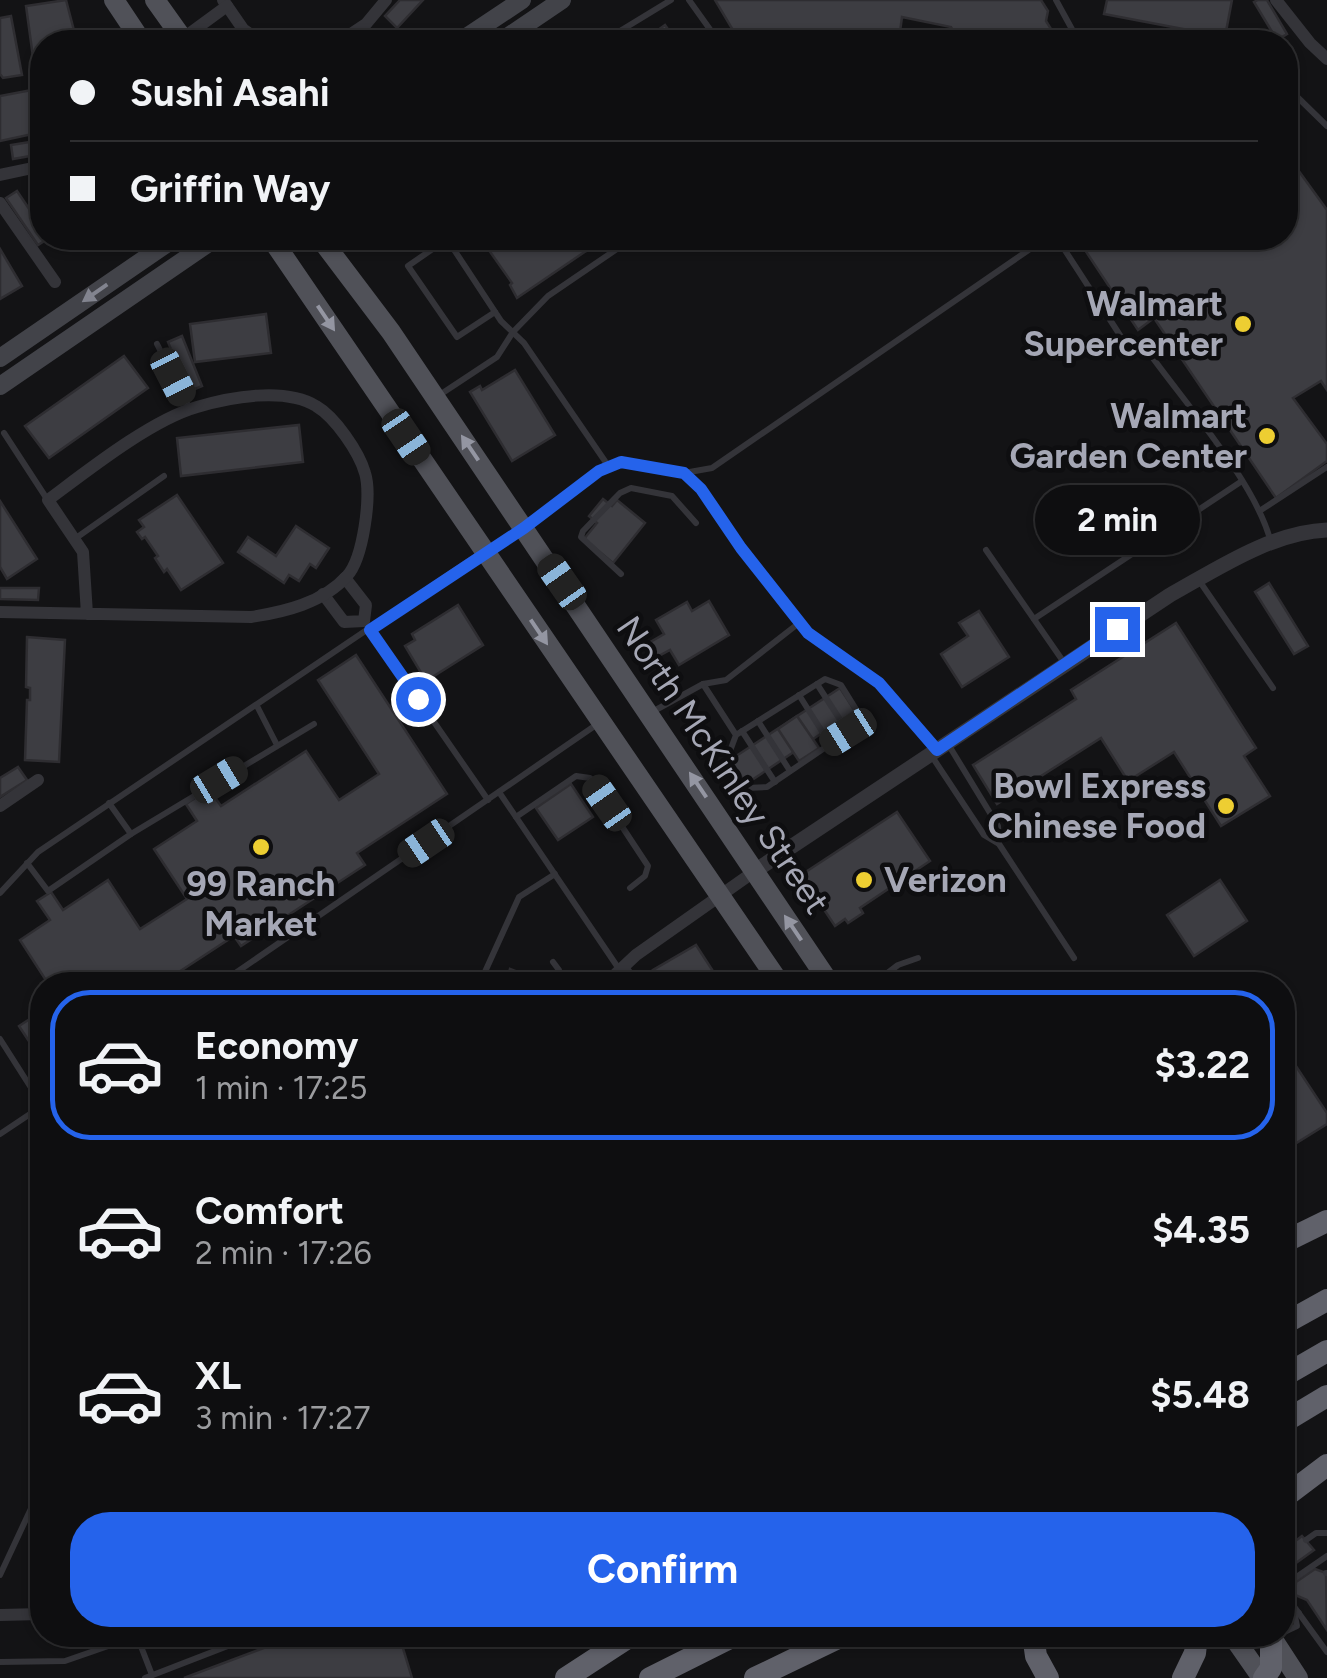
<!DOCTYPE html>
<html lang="en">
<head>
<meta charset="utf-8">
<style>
	:root { --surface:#0e0e10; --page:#171719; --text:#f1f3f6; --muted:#9b9c9f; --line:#2e2e30; --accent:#2563eb }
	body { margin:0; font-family:Figtree,sans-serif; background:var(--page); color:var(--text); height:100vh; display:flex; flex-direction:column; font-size:38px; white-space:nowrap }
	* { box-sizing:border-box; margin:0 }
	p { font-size:32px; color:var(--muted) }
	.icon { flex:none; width:55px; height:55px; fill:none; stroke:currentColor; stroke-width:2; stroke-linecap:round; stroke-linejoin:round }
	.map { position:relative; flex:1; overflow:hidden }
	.drawer { position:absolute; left:30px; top:972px; width:1265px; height:675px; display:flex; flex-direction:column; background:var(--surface); border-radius:40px; box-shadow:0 2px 8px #0004,0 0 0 2px var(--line) }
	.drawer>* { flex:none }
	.guide { position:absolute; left:30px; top:30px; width:1268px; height:220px; border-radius:40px; box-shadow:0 2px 8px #0004,0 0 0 2px var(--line); display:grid; align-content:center; height:220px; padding:0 40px; background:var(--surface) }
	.end { position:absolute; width:45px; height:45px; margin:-22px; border:12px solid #2563eb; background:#fff; box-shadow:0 0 0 5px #fff }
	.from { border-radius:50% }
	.bubble { position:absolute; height:70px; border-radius:35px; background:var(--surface); box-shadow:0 2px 8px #0004,0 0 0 2px var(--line); font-size:32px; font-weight:700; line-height:70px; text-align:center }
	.car { position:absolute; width:30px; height:60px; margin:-30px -15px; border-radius:12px; box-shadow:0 0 8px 2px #0007; background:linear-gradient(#222 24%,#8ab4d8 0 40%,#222 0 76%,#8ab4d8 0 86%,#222 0) }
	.guide b { display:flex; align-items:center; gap:35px; height:95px; font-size:38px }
	.guide b+b { border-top:2px solid var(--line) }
	.guide i { width:25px; height:25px; background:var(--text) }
	ul { padding:18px 0 0; list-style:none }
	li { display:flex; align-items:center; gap:30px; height:150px; margin:0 20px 15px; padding:0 20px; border:5px solid transparent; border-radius:40px }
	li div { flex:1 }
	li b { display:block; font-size:38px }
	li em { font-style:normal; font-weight:700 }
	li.active { border-color:var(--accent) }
	li>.icon { width:90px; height:90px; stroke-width:1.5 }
	.action { display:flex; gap:20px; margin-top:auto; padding:20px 40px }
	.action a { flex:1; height:115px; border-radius:40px; background:var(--accent); color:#fff; font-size:40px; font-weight:700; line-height:115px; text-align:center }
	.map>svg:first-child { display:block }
</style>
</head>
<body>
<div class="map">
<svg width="1327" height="1678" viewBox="0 0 1327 1678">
	<rect width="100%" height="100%" fill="#131315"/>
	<g fill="#3d3d42" stroke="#2e2d31" stroke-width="2.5">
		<polygon points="66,0 77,42 42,42 42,78 36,79 26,6"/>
		<polygon points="400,0 423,0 397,28 385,16"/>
		<polygon points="715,0 1041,0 1048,11 1046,21 1056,37 1055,42 960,42 951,27 902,17 900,32 882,42 740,42"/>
		<polygon points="1107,0 1232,0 1225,37 1104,14"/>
		<polygon points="1258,0 1267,0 1287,34 1277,40 1254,2"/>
		<polygon points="11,16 22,75 3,78 0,74 0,18"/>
		<polygon points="665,25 677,42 641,42"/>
		<polygon points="42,88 42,132 0,141 0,96"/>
		<polygon points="42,140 42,154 13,159 11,145"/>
		<polygon points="1285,152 1327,210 1327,390 1321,381 1293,398 1327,444 1327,461 1276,498 1154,318 1138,330 1077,238 1285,238"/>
		<polygon points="17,191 42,228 42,238 49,238 38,245 6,198"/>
		<polygon points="499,238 576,238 586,251 517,298 510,285 512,283 486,246"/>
		<polygon points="576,238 607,238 586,251"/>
		<polygon points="0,249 22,286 0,299"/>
		<polygon points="266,314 271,353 195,362 190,324"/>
		<polygon points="182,336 202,386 188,392 168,342"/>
		<polygon points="124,356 148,388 49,458 25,426"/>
		<polygon points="515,370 555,435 512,461 470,392 480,386 482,390"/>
		<polygon points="299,425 303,462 181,476 177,438"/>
		<polygon points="177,495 223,563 181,590 167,569 164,572 155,558 158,556 145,537 142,539 137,532 144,527 139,520"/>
		<polygon points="603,499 612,506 617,500 645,523 613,563 584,539 597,523 589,516"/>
		<polygon points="0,501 37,559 7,579 0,567"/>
		<polygon points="296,526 329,548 316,568 310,564 299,581 289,575 284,583 238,552 248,537 276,556"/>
		<polygon points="1269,583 1308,646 1294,654 1255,592"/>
		<polygon points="0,588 39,588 38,600 0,599"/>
		<polygon points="709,601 729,635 679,665 670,650 655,658 647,644 664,634 656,620 687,602 692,611"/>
		<polygon points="458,605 483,645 426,681 405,646 415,640 412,634"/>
		<polygon points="979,611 1009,657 962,687 941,654 968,636 959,623"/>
		<polygon points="1176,623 1256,748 1244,756 1270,796 1221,826 1174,752 1128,781 1101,738 997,804 973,765 1076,699 1071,690"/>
		<polygon points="27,637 65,640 59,762 25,760 27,700 30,700 30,688 26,687"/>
		<polygon points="356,655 447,794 357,853 365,865 241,946 234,936 159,985 49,985 20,940 50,920 37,901 51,892 63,910 108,880 140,929 187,899 154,849 197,821 186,804 209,789 221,806 306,751 339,800 379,774 318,680"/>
		<polygon points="840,688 855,711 746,784 730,760"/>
		<polygon points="797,716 819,748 799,761 778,729"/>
		<polygon points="18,767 27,780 0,797 0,778"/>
		<polygon points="571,784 593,817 558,840 536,808"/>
		<polygon points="897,812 930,861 860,908 863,913 848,923 845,919 835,926 801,875"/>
		<polygon points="1220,880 1247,921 1194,956 1167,915"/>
		<polygon points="696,945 722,985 663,985 653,970"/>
		<polygon points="510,969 526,975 523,979 537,985 505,985"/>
		<polygon points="42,1011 42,1061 19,1026"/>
		<polygon points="1282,1045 1327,1113 1327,1124 1282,1152"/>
		<polygon points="1302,1536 1314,1550 1289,1568 1286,1564 1282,1567 1282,1551"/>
		<polygon points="1315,1569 1326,1573 1327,1630 1307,1600 1295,1595 1296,1582"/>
		<polygon points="298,1635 319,1635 321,1638 329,1635 399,1635 412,1678 184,1678"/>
	</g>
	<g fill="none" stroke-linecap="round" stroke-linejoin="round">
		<g stroke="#343439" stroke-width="6">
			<polyline points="689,0 719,42"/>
			<polyline points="1056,0 1079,42"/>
			<polyline points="602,42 671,0"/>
			<polyline points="901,42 914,40 918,42"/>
			<polyline points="1285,85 1327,126"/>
			<polyline points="449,238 447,239 501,321 524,343 609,467"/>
			<path d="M1057,238L1127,346L1147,350C1184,402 1257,484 1271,543"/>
			<polyline points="447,239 408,266 457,337 495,312"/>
			<polyline points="157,344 190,409"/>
			<polyline points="438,396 497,357 513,332 548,296 633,238"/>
			<polyline points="4,433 47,499"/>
			<polyline points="684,473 701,489 741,548 808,633 879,683 936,749"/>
			<polyline points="1261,510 1327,467"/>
			<polyline points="76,538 164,476"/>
			<polyline points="490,548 523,527 599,471 621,462 684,473 712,468 1046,238"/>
			<polyline points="986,550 1065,664"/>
			<polyline points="621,574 581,537 583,531 620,493 631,488 672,496 696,523"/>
			<polyline points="1198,579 1273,688"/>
			<polyline points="1034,619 1242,481"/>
			<polyline points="369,628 488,800"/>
			<polyline points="703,684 736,735 727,759 746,788 767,787 848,732 855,727 859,714 841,685 825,679 736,735"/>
			<polyline points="817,684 848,732"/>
			<polyline points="799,695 830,744"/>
			<polyline points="257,706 277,745"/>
			<polyline points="652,712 703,684 726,680 799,623"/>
			<polyline points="758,721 790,771"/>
			<polyline points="742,731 775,782"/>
			<polyline points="931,755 984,835 999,844 998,826 948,744"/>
			<polyline points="499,792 619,969"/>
			<polyline points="109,803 131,834"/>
			<polyline points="516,817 576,776 590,778 648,866 645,876 630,888"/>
			<polyline points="999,844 1074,958"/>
			<polyline points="27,863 48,891 131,834 314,724"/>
			<polyline points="0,893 38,852 479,554"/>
			<polyline points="553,962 559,970 557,985"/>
			<polyline points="626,966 638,985"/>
			<polyline points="218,985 596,725"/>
			<polyline points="479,985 519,897 555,874"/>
			<polyline points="885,985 885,975 898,965 918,958"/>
			<polyline points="989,985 993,982"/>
			<polyline points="0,1039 42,1105"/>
			<polyline points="0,1134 42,1106"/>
			<polyline points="1306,1540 1316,1533 1327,1533"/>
			<polyline points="1326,1573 1327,1573"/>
			<polyline points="0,1575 42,1485"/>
			<polyline points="1282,1587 1327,1556"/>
			<polyline points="1282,1590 1327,1652"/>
			<polyline points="1282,1619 1299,1613"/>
			<polyline points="1282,1633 1297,1626 1295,1616"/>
			<polyline points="137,1636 152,1675"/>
			<polyline points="0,1662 65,1661 140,1635"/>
			<polyline points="145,1678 256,1635"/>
		</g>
		<g stroke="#343439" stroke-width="12">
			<polyline points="223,0 243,29 261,42"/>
			<polyline points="1276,0 1310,43 1327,59"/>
			<polyline points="182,39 227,6"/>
			<polyline points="339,42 366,24 386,0"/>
			<polyline points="0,175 42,166"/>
			<polyline points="0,203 55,282"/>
			<polyline points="323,594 344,622 364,621 366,605 345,578"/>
			<path d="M0,612L251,617C284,612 323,603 347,576C363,559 372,495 365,473C359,452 335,417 316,406C285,387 230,397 197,407C151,420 87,471 48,500L83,552L87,614"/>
			<polyline points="0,806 38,780"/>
			<polyline points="604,985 636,955 755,871"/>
			<polyline points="0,1615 42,1614"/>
		</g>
		<path stroke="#343439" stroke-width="15" d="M755,871L1170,595C1217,569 1272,532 1327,530"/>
		<g stroke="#424349" stroke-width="18">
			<polyline points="459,42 522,0"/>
			<polyline points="500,42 562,0"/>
			<polyline points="0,358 175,238"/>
			<polyline points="0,386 216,238"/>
		</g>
		<g stroke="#505158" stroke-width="20">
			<polyline points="114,0 142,42"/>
			<polyline points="155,0 185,42"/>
			<polyline points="271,238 781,985"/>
			<polyline points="320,238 391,332 831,985"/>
			<polyline points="1232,1635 1262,1678"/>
			<polyline points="1270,1635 1298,1678"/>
		</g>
		<g stroke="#60616a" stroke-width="22">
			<polyline points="1282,1243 1327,1221"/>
			<polyline points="1282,1325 1327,1300"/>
			<polyline points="1282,1377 1327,1351"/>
			<polyline points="1282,1423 1327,1396"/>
			<polyline points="1282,1499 1327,1465"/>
			<polyline points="1033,1635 1036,1656 1048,1678"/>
			<polyline points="566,1678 632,1635"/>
			<polyline points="650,1678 736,1635"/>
			<polyline points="755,1678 844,1635"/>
			<polyline points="1183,1678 1195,1653 1197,1635"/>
			<polyline points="1264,1678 1271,1668 1271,1636"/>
		</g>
	</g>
	<defs><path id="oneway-solid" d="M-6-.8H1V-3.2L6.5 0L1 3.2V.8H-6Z" transform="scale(2.5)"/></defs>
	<use fill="#82848f" href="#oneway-solid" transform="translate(95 293) rotate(145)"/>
	<g fill="#9496a2">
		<use href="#oneway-solid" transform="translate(326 318) rotate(56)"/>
		<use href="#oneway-solid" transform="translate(470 448) rotate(-124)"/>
		<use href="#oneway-solid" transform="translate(539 632) rotate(56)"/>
		<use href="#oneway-solid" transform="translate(698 785) rotate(-124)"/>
		<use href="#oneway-solid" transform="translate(793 928) rotate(-124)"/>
	</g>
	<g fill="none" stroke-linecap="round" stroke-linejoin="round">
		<polyline stroke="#2563eb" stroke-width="12" points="418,699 370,630 524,528 599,471 621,462 684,473 701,489 741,548 808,633 879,683 937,750 1117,629"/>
	</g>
	<g fill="#edce32" stroke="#0e0e10" stroke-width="4">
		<circle cx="1243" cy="324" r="10"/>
		<circle cx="1267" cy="436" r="10"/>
		<circle cx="1226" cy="806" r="10"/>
		<circle cx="261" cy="847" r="10"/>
		<circle cx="864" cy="880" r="10"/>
	</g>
	<g text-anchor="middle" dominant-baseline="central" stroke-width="9" stroke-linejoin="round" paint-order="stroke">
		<g font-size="35" font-weight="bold" fill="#a5a7b5" stroke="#0e0e10" text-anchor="end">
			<text x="1223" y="304">Walmart<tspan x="1223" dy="40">Supercenter</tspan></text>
			<text x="1247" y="416">Walmart<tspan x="1247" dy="40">Garden Center</tspan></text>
			<text x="1206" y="786">Bowl Express<tspan x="1206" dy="40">Chinese Food</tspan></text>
			<text x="884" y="880" text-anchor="start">Verizon</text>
			<text x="261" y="884" text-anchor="middle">99 Ranch<tspan x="261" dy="40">Market</tspan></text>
		</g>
		<g font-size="35" fill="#a5a7b5" stroke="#0e0e10">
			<text transform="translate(723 765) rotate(56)">North McKinley Street</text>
		</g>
	</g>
</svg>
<i class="end from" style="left:418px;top:699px"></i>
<i class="end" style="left:1117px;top:629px"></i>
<div class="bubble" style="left:1035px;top:485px;width:165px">2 min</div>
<i class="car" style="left:173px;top:377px;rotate:153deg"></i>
<i class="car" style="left:406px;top:437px;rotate:146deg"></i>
<i class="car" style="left:562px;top:582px;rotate:325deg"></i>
<i class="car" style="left:848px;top:732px;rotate:238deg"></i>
<i class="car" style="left:219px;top:780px;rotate:59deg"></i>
<i class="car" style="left:607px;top:803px;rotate:325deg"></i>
<i class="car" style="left:426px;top:843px;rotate:236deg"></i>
<div class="guide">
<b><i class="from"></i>Sushi Asahi</b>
<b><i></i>Griffin Way</b>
</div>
<section class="drawer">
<ul>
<li class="active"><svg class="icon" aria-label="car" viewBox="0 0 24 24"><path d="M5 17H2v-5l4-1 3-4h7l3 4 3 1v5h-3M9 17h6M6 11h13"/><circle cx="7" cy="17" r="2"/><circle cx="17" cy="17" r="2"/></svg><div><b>Economy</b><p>1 min · 17:25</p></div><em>$3.22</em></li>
<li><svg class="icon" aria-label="car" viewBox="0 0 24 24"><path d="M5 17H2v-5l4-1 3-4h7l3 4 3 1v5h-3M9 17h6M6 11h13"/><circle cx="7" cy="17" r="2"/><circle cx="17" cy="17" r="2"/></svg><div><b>Comfort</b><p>2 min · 17:26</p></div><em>$4.35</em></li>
<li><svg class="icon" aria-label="car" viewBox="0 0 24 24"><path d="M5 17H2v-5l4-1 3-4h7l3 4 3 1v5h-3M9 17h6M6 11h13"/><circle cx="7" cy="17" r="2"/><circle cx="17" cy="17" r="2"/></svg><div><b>XL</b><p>3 min · 17:27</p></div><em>$5.48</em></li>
</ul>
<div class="action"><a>Confirm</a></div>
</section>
</div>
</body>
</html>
